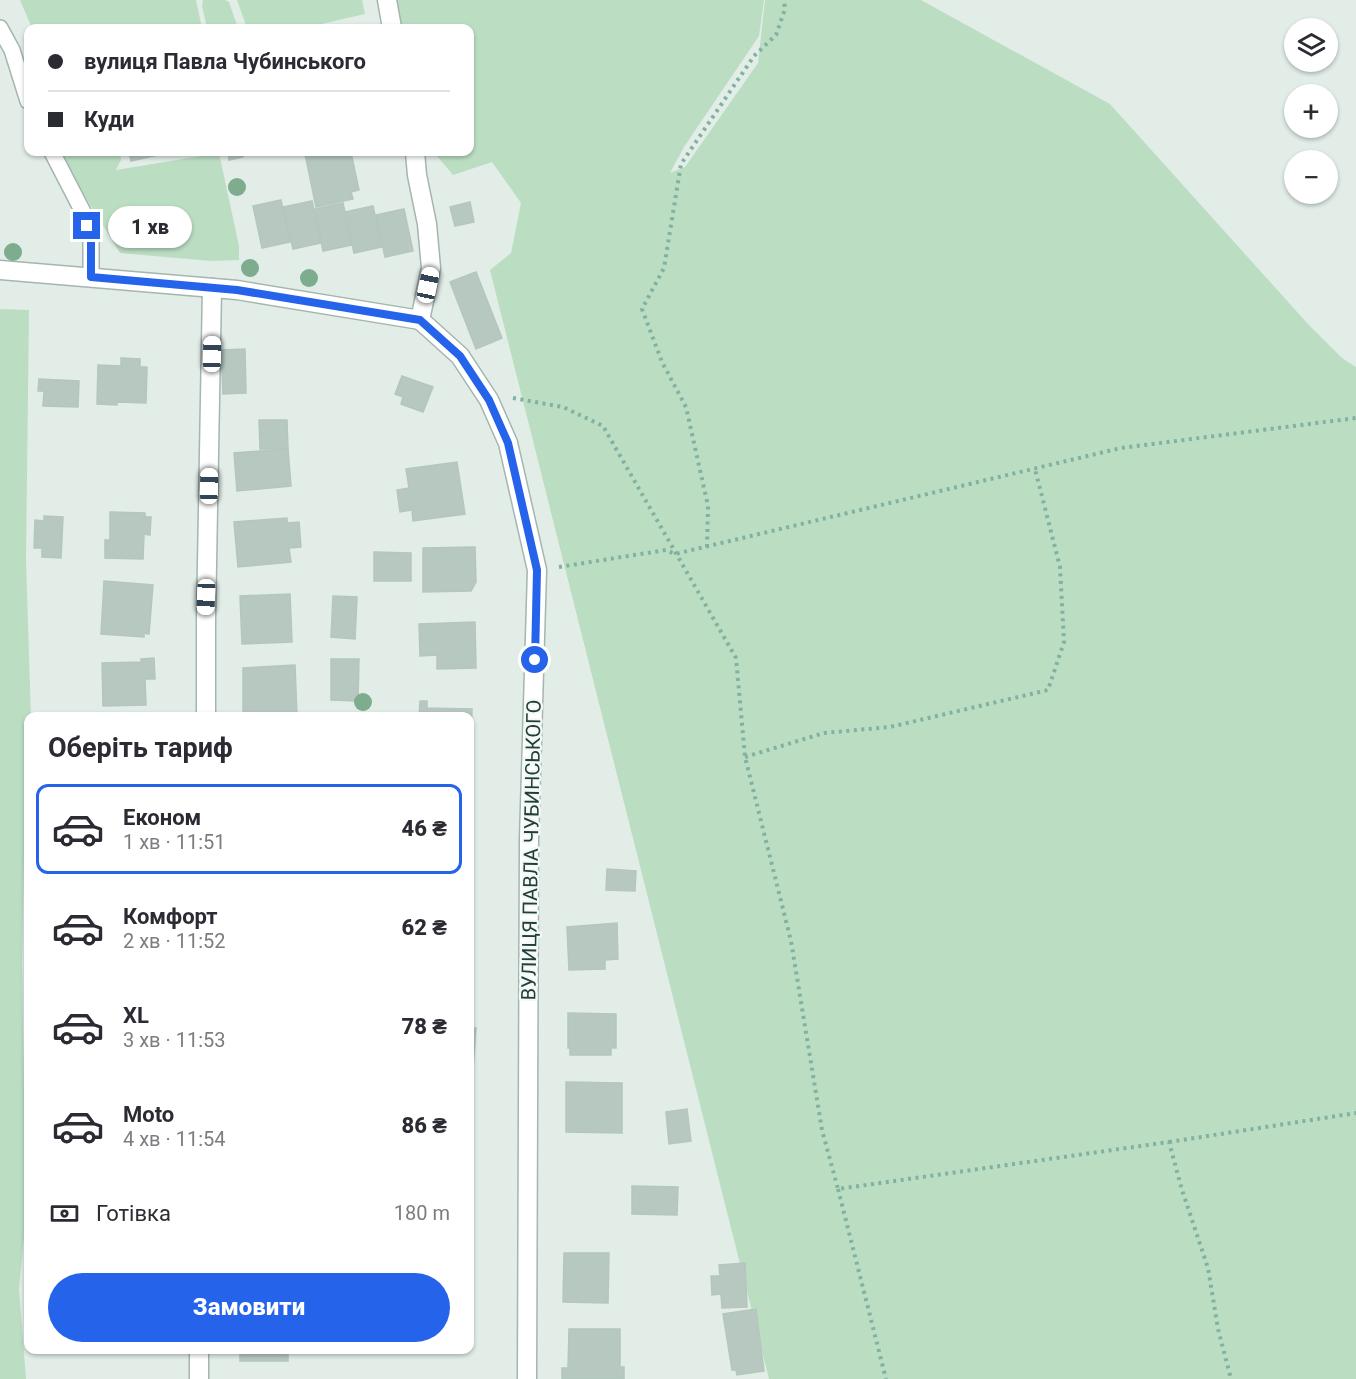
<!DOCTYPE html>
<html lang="uk">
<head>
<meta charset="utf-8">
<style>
	:root { --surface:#fff; --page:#f2f2f3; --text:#2b2b33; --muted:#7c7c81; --line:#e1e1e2; --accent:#2563eb }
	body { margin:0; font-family:Roboto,sans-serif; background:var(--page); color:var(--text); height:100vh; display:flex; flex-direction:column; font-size:22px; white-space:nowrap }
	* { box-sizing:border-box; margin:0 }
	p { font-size:20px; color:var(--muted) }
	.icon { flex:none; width:33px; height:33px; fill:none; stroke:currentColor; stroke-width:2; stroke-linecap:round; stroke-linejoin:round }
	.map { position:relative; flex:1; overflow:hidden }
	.details { position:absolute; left:24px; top:712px; width:450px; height:642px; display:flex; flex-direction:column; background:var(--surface); border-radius:12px; box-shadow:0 2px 4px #0004 }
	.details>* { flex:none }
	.top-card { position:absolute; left:24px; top:24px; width:450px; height:132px; border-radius:12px; box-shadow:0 2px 4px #0004; display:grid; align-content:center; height:132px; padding:0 24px; background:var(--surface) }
	.tools { position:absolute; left:1284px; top:18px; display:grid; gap:12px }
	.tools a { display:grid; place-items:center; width:54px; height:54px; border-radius:50%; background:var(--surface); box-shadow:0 2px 4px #0004; font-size:30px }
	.end { position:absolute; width:27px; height:27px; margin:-14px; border:8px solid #2563eb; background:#fff; box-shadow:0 0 0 3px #fff }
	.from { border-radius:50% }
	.bubble { position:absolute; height:42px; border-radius:21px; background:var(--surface); box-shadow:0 2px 4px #0004; font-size:20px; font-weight:800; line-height:42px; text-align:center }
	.car { position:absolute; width:18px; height:36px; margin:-18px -9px; border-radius:8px; box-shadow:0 0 4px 2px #0007; background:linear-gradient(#fff 24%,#345 0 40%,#fff 0 76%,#345 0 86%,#fff 0) }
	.top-card b { display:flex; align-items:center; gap:21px; height:57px; font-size:22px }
	.top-card b+b { border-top:2px solid var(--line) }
	.top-card i { width:15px; height:15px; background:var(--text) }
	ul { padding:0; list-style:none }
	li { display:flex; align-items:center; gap:18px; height:90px; margin:0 12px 9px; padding:0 12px; border:3px solid transparent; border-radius:12px }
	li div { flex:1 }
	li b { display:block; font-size:22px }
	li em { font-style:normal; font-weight:800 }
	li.on { border-color:var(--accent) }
	li>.icon { width:54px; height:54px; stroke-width:1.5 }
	h2 { padding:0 24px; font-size:27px; line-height:72px }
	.pay { display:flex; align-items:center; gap:15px; height:66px; padding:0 24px; font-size:22px }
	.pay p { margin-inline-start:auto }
	.action { display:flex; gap:12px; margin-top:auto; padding:12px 24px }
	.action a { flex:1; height:69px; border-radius:36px; background:var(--accent); color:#fff; font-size:24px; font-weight:800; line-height:69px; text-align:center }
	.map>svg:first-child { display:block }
</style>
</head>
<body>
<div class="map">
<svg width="1356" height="1379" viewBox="0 0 1356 1379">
	<rect width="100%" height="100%" fill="#e2ede8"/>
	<g fill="#bbdec3">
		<polygon points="20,0 196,0 202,28 32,28"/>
		<polygon points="203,0 225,0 229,2 238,28 207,28 202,6"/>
		<polygon points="237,0 362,0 365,14 304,28 247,28"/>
		<polygon points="388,0 764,0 759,36 684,147 670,173 685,167 758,63 765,0 921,0 1110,104 1307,323 1342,358 1356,367 1356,1379 769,1379 490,270 511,253 521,203 492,162 453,175 437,156 437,152 470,152 470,28 394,28"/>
		<polygon points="45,152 120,152 121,160 116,170 219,153 239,246 239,260 211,261 120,253 73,177 53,170"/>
		<polygon points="0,309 29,310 26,561 31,717 28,717 28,812 24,857 22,964 26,1216 19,1289 26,1379 0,1379"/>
	</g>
	<g fill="#b7c8c1" stroke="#b4c6be" stroke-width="1.5">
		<polygon points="129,152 171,152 131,161"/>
		<polygon points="228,152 242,152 243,157 229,160"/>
		<polygon points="316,152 342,152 343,155 351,153 359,190 351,192 353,199 316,207 305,154"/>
		<polygon points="281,200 290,242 262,248 253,206"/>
		<polygon points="312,201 321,243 293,249 283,207"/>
		<polygon points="470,202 474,222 455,226 450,207"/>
		<polygon points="343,203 352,245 323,251 315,209"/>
		<polygon points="373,206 382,247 354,253 345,212"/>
		<polygon points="404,209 413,251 385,257 376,215"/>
		<polygon points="476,272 502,338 476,349 450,282"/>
		<polygon points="245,349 246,393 223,394 221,350"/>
		<polygon points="121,358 140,359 140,367 147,367 146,403 117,402 117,405 97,404 98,365 121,366"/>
		<polygon points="402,376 433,387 423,412 401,404 403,397 395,394"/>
		<polygon points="39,379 79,381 78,407 43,406 44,391 38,391"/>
		<polygon points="259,420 287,420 288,449 260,449"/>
		<polygon points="288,449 291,486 237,491 234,453"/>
		<polygon points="457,462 465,514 413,521 412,510 400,512 397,490 409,488 406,469"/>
		<polygon points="110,512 145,513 145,517 151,517 150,535 144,534 143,559 105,558 105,540 110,540"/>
		<polygon points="44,516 63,517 61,558 42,557 42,548 34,548 35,520 44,521"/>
		<polygon points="287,518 287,523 299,522 301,547 289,548 291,562 238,567 234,522"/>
		<polygon points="475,547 476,582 471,591 423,592 423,548"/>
		<polygon points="374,552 411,553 411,581 374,581"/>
		<polygon points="104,581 153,585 149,634 144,633 144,637 101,634"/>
		<polygon points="290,594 292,642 242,644 240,596"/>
		<polygon points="333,596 357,597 355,639 331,637"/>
		<polygon points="475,622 476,668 437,669 437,655 420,656 419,624"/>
		<polygon points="154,658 155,679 145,679 146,705 103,706 102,663 141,662 141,659"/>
		<polygon points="331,659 359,659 358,701 331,700"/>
		<polygon points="295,665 297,717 246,717 245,711 243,711 243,668"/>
		<polygon points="420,701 427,701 427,708 472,709 471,754 470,754 470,717 419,717"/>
		<polygon points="607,869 636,871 635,891 606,890"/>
		<polygon points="617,923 618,959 605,960 605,969 569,970 567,927"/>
		<polygon points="568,1013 616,1014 616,1048 611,1048 611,1055 570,1055 570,1048 568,1048"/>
		<polygon points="470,1028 476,1028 473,1070 470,1070"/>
		<polygon points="566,1082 622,1083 622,1133 566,1132"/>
		<polygon points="470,1105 471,1105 470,1145"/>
		<polygon points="687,1109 691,1141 669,1144 666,1112"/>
		<polygon points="632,1186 678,1187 677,1215 632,1214"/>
		<polygon points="470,1252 472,1252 473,1304 470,1304"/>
		<polygon points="564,1253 609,1253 608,1303 563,1302"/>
		<polygon points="745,1263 747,1307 722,1308 721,1294 712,1295 711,1276 720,1276 719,1265"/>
		<polygon points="756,1309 764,1371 737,1375 736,1370 732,1370 723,1314"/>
		<polygon points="569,1329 620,1329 620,1367 624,1367 624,1379 562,1379 562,1368 568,1368"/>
		<polygon points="240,1350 295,1350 295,1352 288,1352 288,1361 240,1361"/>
	</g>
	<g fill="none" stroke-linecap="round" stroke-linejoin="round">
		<g stroke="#a5b5af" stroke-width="18">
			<g id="lane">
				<polyline points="0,28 12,50 28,101"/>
				<polyline points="52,152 83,212 91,241 91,277"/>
			</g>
		</g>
		<g stroke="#a5b5af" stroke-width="21">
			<g id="street">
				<polyline points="387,0 392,28"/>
				<polyline points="415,152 417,175 427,224 431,268 420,320"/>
				<polyline points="0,270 237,290 420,320"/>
				<polyline points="420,320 460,356 489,400 508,443 537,570 529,840 527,1379"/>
				<polyline points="206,717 206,619 212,288"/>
				<polyline points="199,1379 199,1350"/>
			</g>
		</g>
		<g stroke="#82b1a1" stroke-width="4" stroke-dasharray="3 4.5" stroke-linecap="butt">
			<polyline points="513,398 563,407 603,426 736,658 745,757 791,941 822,1130 838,1189 1169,1142 1182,1190 1208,1268 1218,1329 1231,1379"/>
			<polyline points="707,547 708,506 686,407 662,362 642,309 664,268 681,164 754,56 776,35 785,9 784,0"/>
			<polyline points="559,567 666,550 675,554 1121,448 1356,418"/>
			<polyline points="745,757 824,733 890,727 1048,690 1064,642 1060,567 1035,469"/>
			<polyline points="1169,1142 1356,1113"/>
			<polyline points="838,1189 886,1379"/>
		</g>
		<use href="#lane" stroke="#fff" stroke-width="15"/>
		<use href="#street" stroke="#fff" stroke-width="18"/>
	</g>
	<g fill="#7dac8f">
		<circle cx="237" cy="187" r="9"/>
		<circle cx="13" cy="252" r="9"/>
		<circle cx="250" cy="268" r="9"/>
		<circle cx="309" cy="278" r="9"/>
		<circle cx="363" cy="702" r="9"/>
	</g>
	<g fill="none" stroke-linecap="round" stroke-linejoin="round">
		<polyline stroke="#2563eb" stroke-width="8" points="87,226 91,241 91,277 237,290 420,320 460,356 489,400 508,443 537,570 535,660"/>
	</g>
	<g text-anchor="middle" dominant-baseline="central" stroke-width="4.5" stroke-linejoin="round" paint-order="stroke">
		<g font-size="20" fill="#223e36" stroke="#f3f9f6">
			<text transform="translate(531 850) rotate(-89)">ВУЛИЦЯ ПАВЛА ЧУБИНСЬКОГО</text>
		</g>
	</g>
</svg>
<div class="tools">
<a><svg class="icon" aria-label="layers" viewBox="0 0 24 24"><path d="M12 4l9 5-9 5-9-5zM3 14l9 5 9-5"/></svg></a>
<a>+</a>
<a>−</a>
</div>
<i class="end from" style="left:535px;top:660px"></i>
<i class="end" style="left:87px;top:226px"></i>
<div class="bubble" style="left:108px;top:206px;width:84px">1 хв</div>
<i class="car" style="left:428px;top:285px;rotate:12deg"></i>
<i class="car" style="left:212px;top:354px;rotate:1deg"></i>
<i class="car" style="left:209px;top:486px;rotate:1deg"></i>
<i class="car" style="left:206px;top:597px;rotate:182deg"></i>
<div class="top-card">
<b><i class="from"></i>вулиця Павла Чубинського</b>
<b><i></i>Куди</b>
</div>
<section class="details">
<h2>Оберіть тариф</h2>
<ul>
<li class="on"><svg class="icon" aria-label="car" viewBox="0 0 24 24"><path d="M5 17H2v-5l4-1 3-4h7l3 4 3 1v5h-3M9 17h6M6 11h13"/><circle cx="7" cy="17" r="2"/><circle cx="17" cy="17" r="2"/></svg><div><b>Економ</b><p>1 хв · 11:51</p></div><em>46 ₴</em></li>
<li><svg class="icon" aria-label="car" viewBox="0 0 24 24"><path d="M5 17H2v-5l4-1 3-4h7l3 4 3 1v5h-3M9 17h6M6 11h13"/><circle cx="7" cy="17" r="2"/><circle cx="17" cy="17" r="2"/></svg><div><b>Комфорт</b><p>2 хв · 11:52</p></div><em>62 ₴</em></li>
<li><svg class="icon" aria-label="car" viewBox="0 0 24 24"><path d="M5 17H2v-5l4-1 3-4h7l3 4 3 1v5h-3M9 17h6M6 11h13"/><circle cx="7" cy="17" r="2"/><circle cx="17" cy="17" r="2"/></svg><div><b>XL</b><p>3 хв · 11:53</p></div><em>78 ₴</em></li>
<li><svg class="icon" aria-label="car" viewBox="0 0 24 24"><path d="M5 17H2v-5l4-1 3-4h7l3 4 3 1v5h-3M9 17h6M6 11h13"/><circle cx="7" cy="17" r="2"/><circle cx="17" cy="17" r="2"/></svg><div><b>Moto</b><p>4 хв · 11:54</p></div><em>86 ₴</em></li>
</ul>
<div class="pay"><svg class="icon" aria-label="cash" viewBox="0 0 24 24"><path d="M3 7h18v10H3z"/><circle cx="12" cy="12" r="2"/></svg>Готівка<p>180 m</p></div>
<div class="action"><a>Замовити</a></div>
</section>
</div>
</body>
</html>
